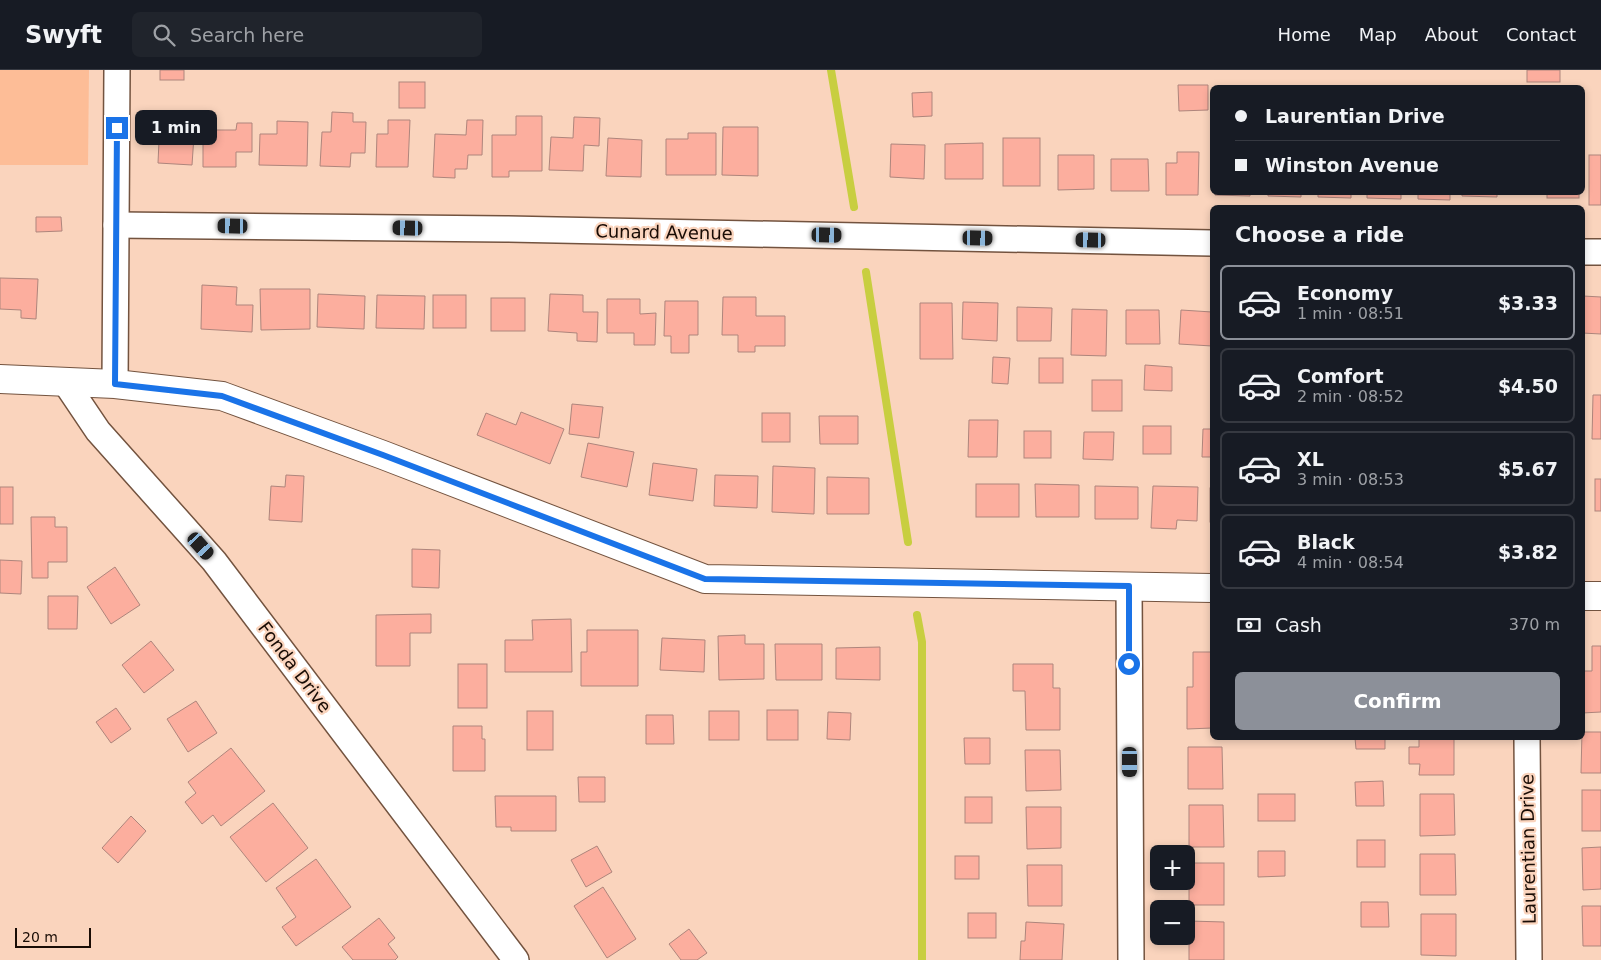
<!DOCTYPE html>
<html lang="en">
<head>
<meta charset="utf-8">
<style>
	:root { --surface:#171b24; --page:#20242c; --text:#f1f3f6; --muted:#9ea1a6; --line:#363941; --accent:#8c9099 }
	body { margin:0; font-family:"DejaVu Sans",sans-serif; background:var(--page); color:var(--text); height:100vh; display:flex; flex-direction:column; font-size:19px; white-space:nowrap }
	* { box-sizing:border-box; margin:0 }
	p { font-size:16px; color:var(--muted) }
	.icon { flex:none; width:28px; height:28px; fill:none; stroke:currentColor; stroke-width:2; stroke-linecap:round; stroke-linejoin:round }
	.map { position:relative; flex:1; overflow:hidden }
	.sheet { position:absolute; left:1210px; top:135px; width:375px; height:535px; display:flex; flex-direction:column; background:var(--surface); border-radius:8px; box-shadow:0 2px 8px #0003 }
	.sheet>* { flex:none }
	.hud { position:absolute; left:1210px; top:15px; width:375px; height:110px; border-radius:8px; box-shadow:0 2px 8px #0003; display:grid; align-content:center; height:110px; padding:0 25px; background:var(--surface) }
	.fabs { position:absolute; left:1150px; top:775px; display:grid; gap:10px }
	.fabs a { display:grid; place-items:center; width:45px; height:45px; border-radius:8px; background:var(--surface); box-shadow:0 2px 8px #0003; font-size:25px }
	.scale { position:absolute; left:15px; bottom:12px; width:76px; box-sizing:border-box; padding-left:5px; border:2px solid #190c05; border-top:0; font-size:14px; line-height:18px; white-space:nowrap; color:#190c05; -webkit-text-stroke:4px #fad4bd; paint-order:stroke }
	.end { position:absolute; width:22px; height:22px; margin:-11px; border:6px solid #1a73e8; background:#fff; box-shadow:0 0 0 2px #fff }
	.from { border-radius:50% }
	.bubble { position:absolute; height:35px; border-radius:8px; background:var(--surface); box-shadow:0 2px 8px #0003; font-size:16px; font-weight:700; line-height:35px; text-align:center }
	.car { position:absolute; width:15px; height:30px; margin:-15px -8px; border-radius:6px; box-shadow:0 0 4px 1px #0007; background:linear-gradient(#222 24%,#8ab4d8 0 40%,#222 0 76%,#8ab4d8 0 86%,#222 0) }
	.hud b { display:flex; align-items:center; gap:18px; height:48px; font-size:19px }
	.hud b+b { border-top:1px solid var(--line) }
	.hud i { width:12px; height:12px; background:var(--text) }
	ul { padding:0; list-style:none }
	li { display:flex; align-items:center; gap:15px; height:75px; margin:0 10px 8px; padding:0 15px; border:2px solid var(--line); border-radius:8px }
	li div { flex:1 }
	li b { display:block; font-size:19px }
	li em { font-style:normal; font-weight:700 }
	li.active { border-color:var(--accent) }
	li>.icon { width:45px; height:45px; stroke-width:1.5 }
	h2 { padding:0 25px; font-size:22px; line-height:60px }
	.pay { display:flex; align-items:center; gap:12px; height:55px; padding:0 25px; font-size:19px }
	.pay p { margin-inline-start:auto }
	.button { display:flex; gap:10px; margin-top:auto; padding:10px 25px }
	.button a { flex:1; height:58px; border-radius:8px; background:var(--accent); color:#fff; font-size:20px; font-weight:700; line-height:58px; text-align:center }
	header { display:flex; align-items:center; gap:30px; box-sizing:border-box; height:70px; padding:0 25px; background:var(--surface); border-bottom:1px solid var(--line) }
	header strong { font-size:24px }
	nav { display:flex; gap:28px; margin-inline-start:auto; font-size:18px }
	.search { width:350px; height:45px; background:var(--page); display:flex; align-items:center; gap:12px; box-sizing:border-box; padding:0 18px; border-radius:8px; color:var(--muted); font-size:19px }
	.map>svg:first-child { display:block }
</style>
</head>
<body>
<header>
<strong>Swyft</strong>
<div class="search"><svg class="icon" aria-label="search" viewBox="0 0 24 24"><circle cx="10" cy="10" r="6"/><path d="M15 15l6 6"/></svg>Search here</div>
<nav><a>Home</a><a>Map</a><a>About</a><a>Contact</a></nav>
</header>
<div class="map">
<svg width="1601" height="890" viewBox="0 0 1601 890">
	<rect width="100%" height="100%" fill="#fad4bd"/>
	<polygon fill="#fdbd97" points="0,0 89,0 88,95 0,95"/>
	<g fill="none" stroke-linecap="round" stroke-linejoin="round">
		<g stroke="#c8ce40" stroke-width="8">
			<polyline points="831,0 854,137"/>
			<polyline points="866,202 908,472"/>
			<polyline points="917,545 922,572 922,890"/>
		</g>
	</g>
	<g fill="#fcae9e" stroke="#ae857c">
		<rect x="160" y="0" width="24" height="10"/>
		<rect x="1527" y="0" width="33" height="12"/>
		<rect x="399" y="12" width="26" height="26"/>
		<polygon points="1178,15 1208,15 1208,40 1179,41"/>
		<polygon points="932,22 932,46 913,47 912,23"/>
		<polygon points="332,42 353,43 353,52 366,52 365,83 351,83 350,97 320,96 322,62 331,62"/>
		<polygon points="516,46 542,46 542,101 509,101 509,107 492,107 492,65 516,65"/>
		<polygon points="574,47 600,48 599,76 584,75 583,101 549,100 551,67 573,68"/>
		<polygon points="160,49 195,51 192,95 158,93"/>
		<polygon points="388,50 410,50 408,97 376,97 377,64 388,64"/>
		<polygon points="467,50 483,50 482,85 468,85 467,99 455,99 455,108 433,107 435,64 466,65"/>
		<polygon points="277,51 308,52 307,96 259,95 260,64 277,64"/>
		<polygon points="237,53 252,53 252,82 236,82 236,97 203,97 203,60 236,60"/>
		<polygon points="723,57 758,57 758,106 722,105"/>
		<polygon points="688,63 716,63 716,105 666,105 666,69 688,69"/>
		<polygon points="608,68 642,70 641,107 606,106"/>
		<rect x="1003" y="68" width="37" height="48"/>
		<polygon points="983,73 983,109 945,109 945,74"/>
		<polygon points="891,74 925,75 924,109 890,107"/>
		<polygon points="1177,82 1199,82 1198,125 1166,125 1166,93 1177,93"/>
		<polygon points="1058,85 1094,85 1094,119 1058,120"/>
		<rect x="1589" y="85" width="12" height="50"/>
		<polygon points="1111,89 1148,89 1149,121 1111,121"/>
		<polygon points="1215,122 1250,122 1250,126 1215,125"/>
		<polygon points="1268,122 1301,122 1301,127 1268,126"/>
		<polygon points="1318,122 1351,122 1351,128 1318,127"/>
		<polygon points="1367,122 1401,122 1401,129 1367,128"/>
		<polygon points="1418,122 1450,122 1450,130 1418,129"/>
		<polygon points="1462,122 1497,122 1497,127 1462,126"/>
		<rect x="1547" y="122" width="32" height="6"/>
		<polygon points="36,147 61,147 62,161 36,162"/>
		<polygon points="0,208 38,209 36,249 21,248 21,240 0,239"/>
		<polygon points="202,215 237,217 236,235 253,235 252,262 201,259"/>
		<polygon points="260,219 310,219 310,259 261,260"/>
		<polygon points="318,224 365,226 364,259 317,257"/>
		<polygon points="550,224 583,225 583,242 598,242 597,272 577,271 577,263 548,261"/>
		<polygon points="377,225 425,226 424,259 376,258"/>
		<rect x="433" y="225" width="33" height="33"/>
		<polygon points="1583,226 1601,227 1601,264 1582,263"/>
		<polygon points="723,227 756,227 756,246 785,246 785,276 755,276 755,282 738,282 738,265 722,265"/>
		<rect x="491" y="228" width="34" height="33"/>
		<polygon points="607,229 640,229 640,244 656,243 655,275 634,275 634,263 607,263"/>
		<polygon points="665,231 698,231 698,265 689,265 689,283 671,283 671,266 664,266"/>
		<polygon points="963,232 998,233 997,271 962,269"/>
		<polygon points="920,233 952,233 953,289 920,289"/>
		<polygon points="1017,237 1052,238 1051,271 1017,271"/>
		<polygon points="1072,239 1107,240 1106,286 1071,285"/>
		<polygon points="1126,240 1159,240 1160,274 1126,274"/>
		<polygon points="1181,240 1212,242 1212,276 1179,274"/>
		<polygon points="993,287 1010,288 1008,314 992,313"/>
		<rect x="1039" y="288" width="24" height="25"/>
		<polygon points="1145,295 1172,297 1172,321 1144,320"/>
		<rect x="1092" y="310" width="30" height="31"/>
		<polygon points="1593,325 1601,325 1601,369 1592,369"/>
		<polygon points="572,334 603,337 599,368 569,364"/>
		<polygon points="521,342 564,359 550,394 477,365 486,343 516,355"/>
		<rect x="762" y="343" width="28" height="29"/>
		<polygon points="819,346 858,346 858,374 820,374"/>
		<polygon points="969,350 998,350 997,387 968,387"/>
		<rect x="1143" y="356" width="28" height="28"/>
		<polygon points="1203,359 1212,359 1212,387 1202,387"/>
		<rect x="1024" y="361" width="27" height="27"/>
		<polygon points="1084,362 1114,362 1113,390 1083,389"/>
		<polygon points="588,373 634,382 627,417 581,407"/>
		<polygon points="653,393 697,399 693,431 649,425"/>
		<polygon points="773,396 815,398 814,444 772,442"/>
		<polygon points="286,405 304,406 302,452 269,450 271,416 285,417"/>
		<polygon points="715,405 758,406 757,438 714,436"/>
		<polygon points="827,407 869,408 869,444 827,444"/>
		<rect x="1595" y="409" width="6" height="32"/>
		<rect x="976" y="414" width="43" height="33"/>
		<polygon points="1035,414 1079,415 1079,447 1036,447"/>
		<polygon points="1095,416 1138,417 1138,449 1095,449"/>
		<polygon points="1153,416 1198,417 1197,451 1177,450 1176,459 1151,458"/>
		<rect x="0" y="417" width="13" height="37"/>
		<rect x="1210" y="418" width="2" height="34"/>
		<polygon points="31,447 55,447 55,457 67,457 67,492 48,492 48,508 32,508"/>
		<polygon points="412,479 440,480 439,518 412,517"/>
		<polygon points="0,490 22,491 21,524 0,523"/>
		<polygon points="115,497 140,535 111,554 87,517"/>
		<polygon points="48,526 78,526 77,559 48,559"/>
		<polygon points="431,544 431,563 410,563 410,596 376,596 376,545"/>
		<polygon points="571,549 572,602 505,602 505,570 533,570 532,550"/>
		<polygon points="587,560 638,560 638,616 581,616 581,582 587,582"/>
		<polygon points="745,565 745,574 764,574 764,609 719,610 718,566"/>
		<polygon points="662,568 705,570 704,602 660,600"/>
		<polygon points="151,571 174,600 144,623 122,595"/>
		<polygon points="775,574 822,574 822,610 776,610"/>
		<polygon points="1592,576 1601,576 1601,642 1582,643 1582,601 1592,601"/>
		<polygon points="880,577 880,610 836,609 836,578"/>
		<polygon points="1193,582 1212,582 1212,658 1187,659 1187,617 1193,617"/>
		<rect x="458" y="594" width="29" height="44"/>
		<polygon points="1013,594 1053,594 1053,618 1060,618 1060,660 1026,660 1025,621 1013,621"/>
		<polygon points="196,631 217,663 188,682 167,649"/>
		<polygon points="116,638 131,659 111,673 96,652"/>
		<rect x="767" y="640" width="31" height="30"/>
		<rect x="527" y="641" width="26" height="39"/>
		<rect x="709" y="641" width="30" height="29"/>
		<polygon points="828,642 851,643 850,670 827,669"/>
		<polygon points="646,645 673,645 674,674 646,674"/>
		<polygon points="453,656 482,656 482,669 485,669 485,701 453,701"/>
		<polygon points="1582,662 1601,662 1601,703 1581,703"/>
		<polygon points="964,668 990,668 990,694 965,694"/>
		<polygon points="1355,668 1385,668 1385,679 1356,679"/>
		<polygon points="1419,668 1454,668 1454,705 1419,705 1420,694 1409,694 1409,677 1419,677"/>
		<polygon points="1188,677 1222,677 1223,719 1188,719"/>
		<polygon points="231,678 265,721 221,756 213,745 202,754 185,732 196,723 188,712"/>
		<polygon points="1025,680 1060,680 1061,720 1026,721"/>
		<polygon points="578,707 605,707 605,732 579,732"/>
		<polygon points="1383,711 1384,736 1356,736 1355,712"/>
		<rect x="1582" y="720" width="19" height="41"/>
		<rect x="1258" y="724" width="37" height="27"/>
		<polygon points="1420,724 1454,724 1455,765 1420,766"/>
		<polygon points="495,726 556,726 556,761 511,761 511,757 496,757"/>
		<rect x="965" y="727" width="27" height="26"/>
		<polygon points="273,733 308,778 266,812 230,767"/>
		<polygon points="1189,735 1223,735 1224,777 1189,777"/>
		<polygon points="1026,737 1061,737 1061,778 1027,779"/>
		<polygon points="131,746 146,761 118,793 102,778"/>
		<rect x="1357" y="770" width="28" height="27"/>
		<polygon points="597,776 612,802 586,817 571,790"/>
		<polygon points="1601,777 1601,819 1583,820 1582,778"/>
		<polygon points="1258,781 1285,781 1285,806 1258,807"/>
		<polygon points="1420,784 1455,784 1456,825 1420,825"/>
		<rect x="955" y="786" width="24" height="23"/>
		<polygon points="316,789 351,837 296,876 282,857 296,847 276,818"/>
		<rect x="1189" y="793" width="35" height="42"/>
		<polygon points="1027,795 1062,795 1062,836 1028,836"/>
		<polygon points="603,817 636,869 607,888 574,836"/>
		<polygon points="1361,832 1388,832 1389,857 1361,857"/>
		<polygon points="1582,836 1601,836 1601,876 1583,876"/>
		<rect x="968" y="843" width="28" height="25"/>
		<polygon points="1421,844 1456,844 1456,886 1421,885"/>
		<polygon points="379,848 395,868 388,874 398,887 395,890 353,890 342,877"/>
		<polygon points="1189,851 1224,852 1224,890 1189,890"/>
		<polygon points="1026,852 1064,854 1062,890 1020,890 1021,871 1025,871"/>
		<polygon points="689,859 707,883 697,890 681,890 669,874"/>
	</g>
	<g fill="none" stroke-linecap="round" stroke-linejoin="round">
		<g stroke="#73533f" stroke-width="28">
			<g id="street">
				<polyline points="116,155 505,159 1212,173"/>
				<polyline points="1582,182 1601,182"/>
				<polyline points="65,312 98,361 214,491 516,890"/>
				<polyline points="115,314 117,0"/>
				<polyline points="1129,516 1131,890"/>
				<polyline points="1527,668 1529,890"/>
			</g>
		</g>
		<g stroke="#73533f" stroke-width="30">
			<g id="secondary">
				<polyline points="0,309 115,314 222,326 383,385 705,509 1212,518"/>
				<polyline points="1582,526 1601,526"/>
			</g>
		</g>
		<use href="#street" stroke="#fff" stroke-width="25"/>
		<use href="#secondary" stroke="#fff" stroke-width="28"/>
	</g>
	<g fill="none" stroke-linecap="round" stroke-linejoin="round">
		<polyline stroke="#1a73e8" stroke-width="6" points="117,58 115,314 222,326 383,385 705,509 1129,516 1129,594"/>
	</g>
	<g text-anchor="middle" dominant-baseline="central" stroke-width="4.5" stroke-linejoin="round" paint-order="stroke">
		<g font-size="18" fill="#190c05" stroke="#fad4bd">
			<text transform="translate(664 162) rotate(1)">Cunard Avenue</text>
			<text transform="translate(295 597) rotate(53)">Fonda Drive</text>
			<text transform="translate(1528 779) rotate(-91)">Laurentian Drive</text>
		</g>
	</g>
</svg>
<div class="fabs">
<a>+</a>
<a>−</a>
</div>
<div class="scale">20 m</div>
<i class="end from" style="left:1129px;top:594px"></i>
<i class="end" style="left:117px;top:58px"></i>
<div class="bubble" style="left:135px;top:40px;width:82px">1 min</div>
<i class="car" style="left:233px;top:156px;rotate:271deg"></i>
<i class="car" style="left:408px;top:158px;rotate:271deg"></i>
<i class="car" style="left:827px;top:165px;rotate:91deg"></i>
<i class="car" style="left:978px;top:168px;rotate:91deg"></i>
<i class="car" style="left:1091px;top:170px;rotate:271deg"></i>
<i class="car" style="left:201px;top:476px;rotate:138deg"></i>
<i class="car" style="left:1130px;top:692px;rotate:180deg"></i>
<div class="hud">
<b><i class="from"></i>Laurentian Drive</b>
<b><i></i>Winston Avenue</b>
</div>
<section class="sheet">
<h2>Choose a ride</h2>
<ul>
<li class="active"><svg class="icon" aria-label="car" viewBox="0 0 24 24"><path d="M5 17H2v-5l4-1 3-4h7l3 4 3 1v5h-3M9 17h6M6 11h13"/><circle cx="7" cy="17" r="2"/><circle cx="17" cy="17" r="2"/></svg><div><b>Economy</b><p>1 min · 08:51</p></div><em>$3.33</em></li>
<li><svg class="icon" aria-label="car" viewBox="0 0 24 24"><path d="M5 17H2v-5l4-1 3-4h7l3 4 3 1v5h-3M9 17h6M6 11h13"/><circle cx="7" cy="17" r="2"/><circle cx="17" cy="17" r="2"/></svg><div><b>Comfort</b><p>2 min · 08:52</p></div><em>$4.50</em></li>
<li><svg class="icon" aria-label="car" viewBox="0 0 24 24"><path d="M5 17H2v-5l4-1 3-4h7l3 4 3 1v5h-3M9 17h6M6 11h13"/><circle cx="7" cy="17" r="2"/><circle cx="17" cy="17" r="2"/></svg><div><b>XL</b><p>3 min · 08:53</p></div><em>$5.67</em></li>
<li><svg class="icon" aria-label="car" viewBox="0 0 24 24"><path d="M5 17H2v-5l4-1 3-4h7l3 4 3 1v5h-3M9 17h6M6 11h13"/><circle cx="7" cy="17" r="2"/><circle cx="17" cy="17" r="2"/></svg><div><b>Black</b><p>4 min · 08:54</p></div><em>$3.82</em></li>
</ul>
<div class="pay"><svg class="icon" aria-label="cash" viewBox="0 0 24 24"><path d="M3 7h18v10H3z"/><circle cx="12" cy="12" r="2"/></svg>Cash<p>370 m</p></div>
<div class="button"><a>Confirm</a></div>
</section>
</div>
</body>
</html>
